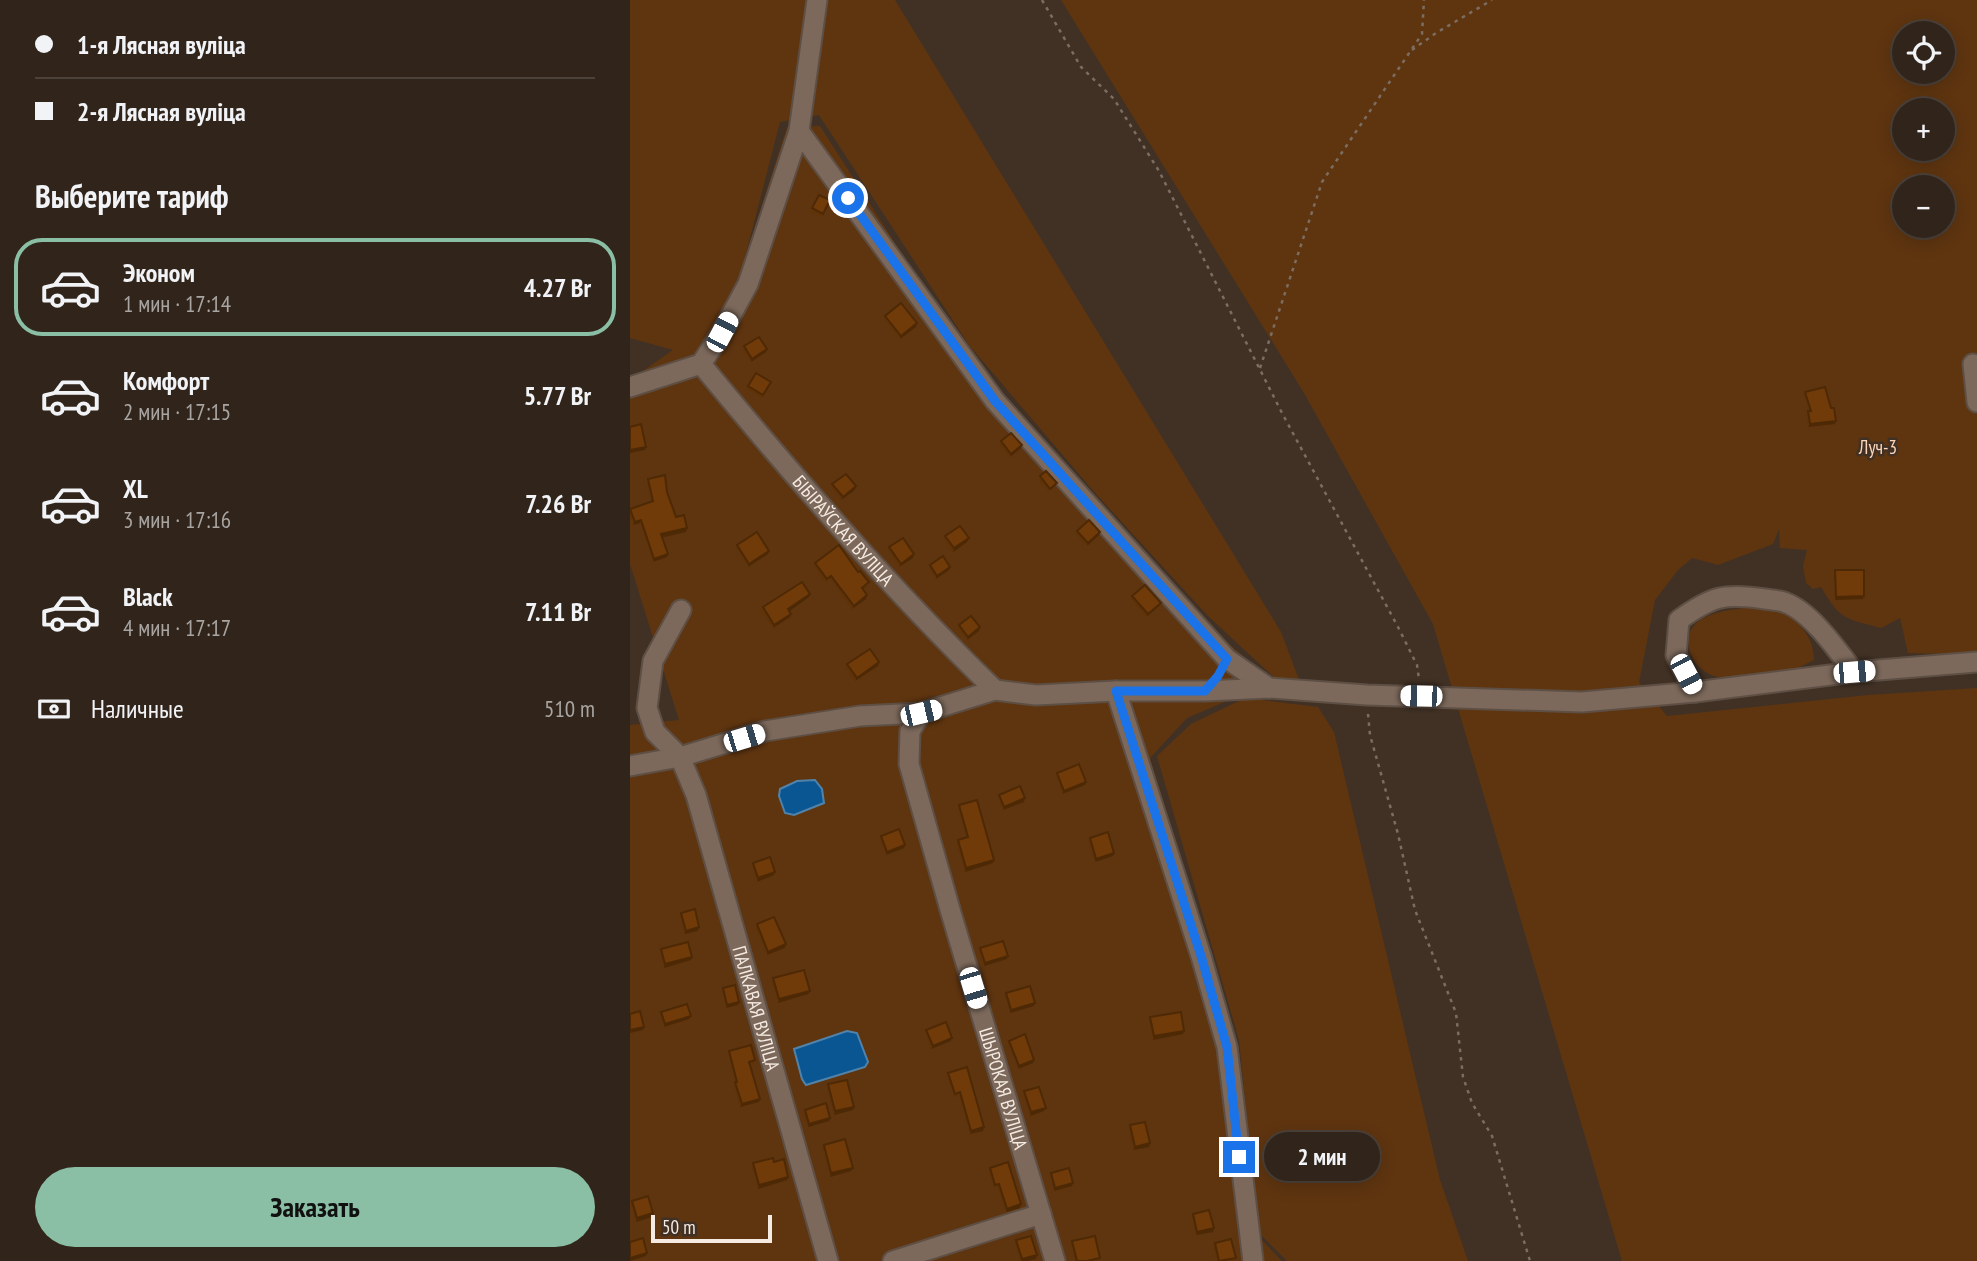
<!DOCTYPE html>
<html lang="ru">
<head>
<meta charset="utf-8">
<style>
	:root { --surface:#31251b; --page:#3d3128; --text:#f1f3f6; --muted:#a8a5a3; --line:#4c423a; --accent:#8abfa5 }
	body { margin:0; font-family:"PT Sans Narrow",sans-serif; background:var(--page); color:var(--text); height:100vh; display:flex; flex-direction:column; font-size:26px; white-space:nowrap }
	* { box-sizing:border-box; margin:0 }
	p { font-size:23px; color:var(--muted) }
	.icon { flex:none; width:38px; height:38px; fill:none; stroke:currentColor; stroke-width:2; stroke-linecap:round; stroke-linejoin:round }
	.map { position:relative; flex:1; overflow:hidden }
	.panel { display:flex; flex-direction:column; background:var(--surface); width:630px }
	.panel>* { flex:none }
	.banner { display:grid; align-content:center; height:154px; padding:0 35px; background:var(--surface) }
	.tools { position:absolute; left:1262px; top:21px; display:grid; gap:14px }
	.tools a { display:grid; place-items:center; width:63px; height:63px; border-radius:50%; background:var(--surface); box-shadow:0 4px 18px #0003,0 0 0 2px var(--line); font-size:35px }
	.scale { position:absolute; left:21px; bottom:18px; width:121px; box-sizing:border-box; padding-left:7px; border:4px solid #f6ebe3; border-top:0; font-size:19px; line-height:24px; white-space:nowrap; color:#f6ebe3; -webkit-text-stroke:5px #413124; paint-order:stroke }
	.end { position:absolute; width:32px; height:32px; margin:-16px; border:9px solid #1a73e8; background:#fff; box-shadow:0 0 0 4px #fff }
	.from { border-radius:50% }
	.bubble { position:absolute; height:49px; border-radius:24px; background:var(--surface); box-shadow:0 4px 18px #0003,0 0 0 2px var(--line); font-size:23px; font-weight:700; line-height:49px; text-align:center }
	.car { position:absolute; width:21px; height:42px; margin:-21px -10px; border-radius:9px; box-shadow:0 0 5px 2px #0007; background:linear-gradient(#fff 24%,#345 0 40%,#fff 0 76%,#345 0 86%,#fff 0) }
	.banner b { display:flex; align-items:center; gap:24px; height:66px; font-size:26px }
	.banner b+b { border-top:2px solid var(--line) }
	.banner i { width:18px; height:18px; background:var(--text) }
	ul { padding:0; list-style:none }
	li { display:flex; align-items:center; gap:21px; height:98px; margin:0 14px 10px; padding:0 21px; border:4px solid transparent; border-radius:28px }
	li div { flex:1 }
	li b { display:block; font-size:26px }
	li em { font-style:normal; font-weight:700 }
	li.active { border-color:var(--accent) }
	li>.icon { width:63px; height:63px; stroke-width:1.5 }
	h2 { padding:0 35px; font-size:32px; line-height:84px }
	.pay { display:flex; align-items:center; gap:18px; height:77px; padding:0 35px; font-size:26px }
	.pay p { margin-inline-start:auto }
	.button { display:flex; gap:14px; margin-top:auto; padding:14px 35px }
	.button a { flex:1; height:80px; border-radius:42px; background:var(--accent); color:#111; font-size:28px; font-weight:700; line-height:80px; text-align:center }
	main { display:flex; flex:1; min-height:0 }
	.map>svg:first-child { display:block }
</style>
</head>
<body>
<main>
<section class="panel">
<div class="banner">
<b><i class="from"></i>1-я Лясная вуліца</b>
<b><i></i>2-я Лясная вуліца</b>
</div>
<h2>Выберите тариф</h2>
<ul>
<li class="active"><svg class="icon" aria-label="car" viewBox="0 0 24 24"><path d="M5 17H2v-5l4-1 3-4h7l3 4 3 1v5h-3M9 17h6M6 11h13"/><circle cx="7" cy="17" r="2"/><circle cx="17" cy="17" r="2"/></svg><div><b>Эконом</b><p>1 мин · 17:14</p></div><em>4.27 Br</em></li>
<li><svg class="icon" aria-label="car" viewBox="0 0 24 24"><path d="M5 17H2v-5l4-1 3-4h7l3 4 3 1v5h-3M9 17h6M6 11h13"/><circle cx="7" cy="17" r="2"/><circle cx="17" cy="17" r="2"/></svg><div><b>Комфорт</b><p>2 мин · 17:15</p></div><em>5.77 Br</em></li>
<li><svg class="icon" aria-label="car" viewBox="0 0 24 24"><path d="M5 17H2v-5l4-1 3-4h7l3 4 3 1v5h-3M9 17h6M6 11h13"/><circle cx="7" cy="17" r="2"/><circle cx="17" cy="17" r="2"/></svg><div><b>XL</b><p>3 мин · 17:16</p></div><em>7.26 Br</em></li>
<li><svg class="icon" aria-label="car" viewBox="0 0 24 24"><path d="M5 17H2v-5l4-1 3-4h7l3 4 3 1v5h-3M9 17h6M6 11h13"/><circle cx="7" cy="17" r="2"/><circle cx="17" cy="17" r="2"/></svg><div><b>Black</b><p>4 мин · 17:17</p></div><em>7.11 Br</em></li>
</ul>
<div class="pay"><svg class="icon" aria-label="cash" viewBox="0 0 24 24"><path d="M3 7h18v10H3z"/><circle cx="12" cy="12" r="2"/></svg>Наличные<p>510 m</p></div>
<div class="button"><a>Заказать</a></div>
</section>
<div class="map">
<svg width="1347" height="1261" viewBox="0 0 1347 1261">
	<rect width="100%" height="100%" fill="#413124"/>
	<g fill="#5f3510" fill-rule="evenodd">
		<polygon points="0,0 265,0 651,632 671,685 648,681 578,616 466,494 339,345 189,115 150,122 114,261 157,127 190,126 329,343 370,394 582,630 643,681 557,718 520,758 604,1040 626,1234 652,1261 0,1261 0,725 49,720 0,564 0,380 43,350 0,338"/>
		<path d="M431,0H1347V655L1278,653L1270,618L1251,628C1215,618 1211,621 1191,587L1183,589L1176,583L1173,566L1177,550L1150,548L1149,529L1143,544L1088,565L1062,558L1048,570L1025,600L1009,682L1037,716L1238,695L1347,688V1261H992L803,624L674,393ZM1274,33H1312V72H1274ZM1274,110H1312V149H1274ZM1274,187H1312V226H1274Z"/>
		<path d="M1142,605C1164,617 1184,633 1184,660C1174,665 1164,671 1154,673C1137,676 1100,681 1084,676C1056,667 1047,627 1078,616C1097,608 1121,608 1142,605Z"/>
		<polygon points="615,698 688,707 704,732 810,1180 838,1261 657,1261 629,1233 609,1040 527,756 561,724"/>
	</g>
	<g fill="#0a5692" stroke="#5183aa" stroke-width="2">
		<polygon points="185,780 192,789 194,803 164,815 155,813 149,796 150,789 167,781"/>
		<polygon points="217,1031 227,1033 238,1062 235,1067 176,1085 172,1079 164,1049"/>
	</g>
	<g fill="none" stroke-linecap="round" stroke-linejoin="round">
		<g stroke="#5e4f45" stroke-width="23">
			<g id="minor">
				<polyline points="169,131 365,401 597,659 639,688"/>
				<path id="s1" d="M71,364C164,477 260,588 365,690"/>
				<polyline points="1343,364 1347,402"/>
				<polyline points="0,387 71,364 92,332 118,284 169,131 187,0"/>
				<path id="s2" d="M51,610L23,661L17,708L25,732L50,757L66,795L198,1261"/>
				<polyline points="486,691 571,956 597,1047 623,1261"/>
				<path d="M1065,692L1046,655L1049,620C1082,596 1094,593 1135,599C1141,600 1150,600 1156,603C1181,612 1208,651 1224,672"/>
				<path id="s3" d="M291,713L280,731L279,764L321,913L425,1261"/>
				<polyline points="0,766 50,757 135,731 230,716 291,713 365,690 406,695 486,691 575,691 639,688 737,695 952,702 1065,692 1224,672 1347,662"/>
				<polyline points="263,1261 411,1214"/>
			</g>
		</g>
		<g stroke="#7c6d62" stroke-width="2.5" stroke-dasharray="3.5 5" stroke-linecap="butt">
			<polyline points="412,0 451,67 484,99 529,171 652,413 768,627 787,665 789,679"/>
			<polyline points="782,50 806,33 862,0"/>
			<polyline points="630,368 692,182 792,34 794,0"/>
			<polyline points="738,714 740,735 768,834 785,910 826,1013 833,1077 842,1103 862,1136 900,1261"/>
		</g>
		<use href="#minor" stroke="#7c695b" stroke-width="19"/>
	</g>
	<g fill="#603307">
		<polygon points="189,195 200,200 192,217 181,212"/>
		<polygon points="255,316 286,327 270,339 254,319"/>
		<polygon points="114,346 137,349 136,352 121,362 113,350"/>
		<polygon points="141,382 132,398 117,389 118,386"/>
		<polygon points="1175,392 1201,408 1205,424 1178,427 1177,415 1179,411 1174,395"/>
		<polygon points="371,441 392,445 391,448 380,457 369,444"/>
		<polygon points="410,476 425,486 419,492 409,480"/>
		<polygon points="18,479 37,492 46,517 56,532 32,537 38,554 37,557 23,562 10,523 3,525 0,515 0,509 21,502 17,482"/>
		<polygon points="202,484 226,486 225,490 211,500 201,487"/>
		<polygon points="447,531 469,535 457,546 446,535"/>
		<polygon points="315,536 337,542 323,552 314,539"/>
		<polygon points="107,545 138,554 118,567 106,548"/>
		<polygon points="259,547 284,554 283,558 269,567 258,550"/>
		<polygon points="185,563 238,586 233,590 237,595 236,599 222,609 200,579 195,583 184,566"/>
		<polygon points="300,565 319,570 306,579 299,568"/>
		<polygon points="1205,570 1233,599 1205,600 1204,574"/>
		<polygon points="180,594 179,597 159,611 161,614 160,617 143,628 131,611 133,607"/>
		<polygon points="502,596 531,603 529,606 516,617 501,599"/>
		<polygon points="329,625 350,627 349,631 337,640 328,629"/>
		<polygon points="249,662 248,666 225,681 216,668 217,664"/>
		<polygon points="427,773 455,785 432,794 426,776"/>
		<polygon points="369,795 394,802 373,810 368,798"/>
		<polygon points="329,805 364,860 363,863 335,872 326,843 328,840 336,837 328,809"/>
		<polygon points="251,836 275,845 274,848 256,855 250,839"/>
		<polygon points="460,838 484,853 483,856 465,862 458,841"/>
		<polygon points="123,863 145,872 144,875 127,882 122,867"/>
		<polygon points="51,913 68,931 54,934 50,916"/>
		<polygon points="127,924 156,944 155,948 137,955 125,928"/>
		<polygon points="350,948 377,959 354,966 349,951"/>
		<polygon points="31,949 62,957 61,960 34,968 30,952"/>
		<polygon points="143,978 180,991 178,994 148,1003 142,982"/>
		<polygon points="93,988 109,1002 108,1005 96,1008 92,991"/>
		<polygon points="376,993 404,1006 380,1013 375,996"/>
		<polygon points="31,1012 61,1016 59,1019 34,1027 30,1015"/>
		<polygon points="520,1017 553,1034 523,1040 519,1021"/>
		<polygon points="296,1030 321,1041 301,1049 295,1033"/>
		<polygon points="379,1041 404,1060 403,1063 388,1069 378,1044"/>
		<polygon points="99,1051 125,1060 124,1064 120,1065 129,1102 110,1107 104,1086 106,1082 98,1054"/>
		<polygon points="318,1073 354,1127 353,1131 340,1134 329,1096 324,1097 317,1076"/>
		<polygon points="198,1084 224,1107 223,1110 204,1115 197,1088"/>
		<polygon points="394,1091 416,1108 414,1111 400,1116 393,1095"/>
		<polygon points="175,1110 200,1118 199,1121 178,1127 173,1113"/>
		<polygon points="500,1125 519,1147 503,1150 499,1129"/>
		<polygon points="194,1145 223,1168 221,1171 200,1177 192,1148"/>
		<polygon points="144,1162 157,1180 128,1189 122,1167 123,1163"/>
		<polygon points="360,1168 390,1208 376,1212 367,1187 364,1188 359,1171"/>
		<polygon points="421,1173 442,1186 424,1191 420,1177"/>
		<polygon points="2,1201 22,1217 6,1222 1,1204"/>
		<polygon points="563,1214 584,1228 583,1232 566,1235 562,1217"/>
		<polygon points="386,1240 406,1259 397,1261 390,1261 385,1243"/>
		<polygon points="442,1241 469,1261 445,1261 441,1244"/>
		<polygon points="585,1243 606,1258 605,1261 587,1261 583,1247"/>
	</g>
	<g fill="#4e2906">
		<polygon points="287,323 286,327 270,339 271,336"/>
		<polygon points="137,349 136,352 121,362 122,359"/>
		<polygon points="1206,421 1205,424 1178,427 1180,424"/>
		<polygon points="392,445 391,448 380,457 381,454"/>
		<polygon points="16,447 15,450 0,453 0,450"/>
		<polygon points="226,486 225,490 211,500 213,497"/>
		<polygon points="11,520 10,523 3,525 5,522"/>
		<polygon points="57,528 56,532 30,538 31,534"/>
		<polygon points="470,532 469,535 457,546 458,543"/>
		<polygon points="339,538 337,542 323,552 324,548"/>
		<polygon points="139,551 138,554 118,567 119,564"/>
		<polygon points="38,554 37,557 23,562 24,559"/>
		<polygon points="284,554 283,558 269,567 271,564"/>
		<polygon points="320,567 319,570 306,579 307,576"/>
		<polygon points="180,594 179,597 157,613 158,609"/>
		<polygon points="237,595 236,599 222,609 224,606"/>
		<polygon points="1234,596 1233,599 1205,600 1206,597"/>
		<polygon points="531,603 529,606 516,617 518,614"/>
		<polygon points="161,614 160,617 143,628 144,625"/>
		<polygon points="350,627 349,631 337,640 338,637"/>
		<polygon points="249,662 248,666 225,681 227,678"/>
		<polygon points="456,782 455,785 432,794 434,791"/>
		<polygon points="395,798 394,802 373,810 374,807"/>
		<polygon points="275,845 274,848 256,855 257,852"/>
		<polygon points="484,853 483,856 465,862 466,859"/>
		<polygon points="364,860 363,863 335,872 336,868"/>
		<polygon points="145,872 144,875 127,882 128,878"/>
		<polygon points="69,927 68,931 54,934 56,931"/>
		<polygon points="156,944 155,948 137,955 138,952"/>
		<polygon points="378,956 377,959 354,966 355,963"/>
		<polygon points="62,957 61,960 34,968 35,964"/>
		<polygon points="180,991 178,994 148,1003 149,999"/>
		<polygon points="109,1002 108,1005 96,1008 97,1005"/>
		<polygon points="405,1003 404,1006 380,1013 381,1010"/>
		<polygon points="61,1016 59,1019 34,1027 35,1024"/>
		<polygon points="14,1027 13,1030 0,1033 0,1030"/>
		<polygon points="554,1031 553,1034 523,1040 524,1036"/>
		<polygon points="322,1038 321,1041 301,1049 303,1046"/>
		<polygon points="404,1060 403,1063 388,1069 389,1066"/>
		<polygon points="130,1099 129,1102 110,1107 112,1104"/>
		<polygon points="224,1107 223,1110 204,1115 205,1111"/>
		<polygon points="416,1108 414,1111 400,1116 401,1112"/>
		<polygon points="200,1118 199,1121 178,1127 179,1124"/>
		<polygon points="354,1127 353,1131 340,1134 341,1131"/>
		<polygon points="520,1143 519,1147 503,1150 505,1147"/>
		<polygon points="223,1168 221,1171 200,1177 201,1173"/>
		<polygon points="158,1177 157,1180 128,1189 129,1185"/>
		<polygon points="443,1183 442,1186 424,1191 425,1188"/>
		<polygon points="391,1204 390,1208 376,1212 377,1209"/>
		<polygon points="23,1213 22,1217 6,1222 7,1218"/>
		<polygon points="584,1228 583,1232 566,1235 567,1232"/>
		<polygon points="17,1253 16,1256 0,1261 0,1258"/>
		<polygon points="407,1255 406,1259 397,1261 391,1261 392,1259"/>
	</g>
	<g fill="#703b08" stroke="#4e2906" stroke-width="2">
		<polygon points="189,195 200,200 193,214 182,208"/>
		<polygon points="271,303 287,323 271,336 255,316"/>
		<polygon points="129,337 137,349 122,359 114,346"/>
		<polygon points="126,373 141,382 133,395 118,386"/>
		<polygon points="1195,387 1201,408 1204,408 1206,421 1180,424 1178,411 1181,411 1175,392"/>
		<polygon points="11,424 16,447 0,450 0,427"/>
		<polygon points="381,433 392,445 381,454 371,441"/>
		<polygon points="416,471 427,483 420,489 410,476"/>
		<polygon points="216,474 226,486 213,497 202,484"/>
		<polygon points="35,475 37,492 46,517 54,515 57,528 31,534 38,554 24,559 11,520 5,522 0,509 23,501 18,479"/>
		<polygon points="459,520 470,532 458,543 447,531"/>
		<polygon points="330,526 339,538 324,548 315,536"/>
		<polygon points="127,532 139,551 119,564 107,545"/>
		<polygon points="273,538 284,554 271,564 259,547"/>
		<polygon points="209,545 228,572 230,571 239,582 232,588 237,595 224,606 201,576 197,579 185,563"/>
		<polygon points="313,556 320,567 307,576 300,565"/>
		<polygon points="1205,570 1234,570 1234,596 1206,597"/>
		<polygon points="172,582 180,594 158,609 161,614 144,625 133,607"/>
		<polygon points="515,585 531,603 518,614 502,596"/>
		<polygon points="341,616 350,627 338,637 329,625"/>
		<polygon points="240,649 249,662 227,678 217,664"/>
		<polygon points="449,764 456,782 434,791 427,773"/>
		<polygon points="390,786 395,798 374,807 369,795"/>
		<polygon points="347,800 364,860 336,868 328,840 338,837 329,805"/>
		<polygon points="269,829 275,845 257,852 251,836"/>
		<polygon points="478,832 484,853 466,859 460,838"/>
		<polygon points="140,857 145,872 128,878 123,863"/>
		<polygon points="65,909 69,927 56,931 51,913"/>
		<polygon points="144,917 156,944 138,952 127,924"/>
		<polygon points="373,941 378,956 355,963 350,948"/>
		<polygon points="58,942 62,957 35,964 31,949"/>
		<polygon points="174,970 180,991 149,999 143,978"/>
		<polygon points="105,985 109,1002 97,1005 93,988"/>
		<polygon points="400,986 405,1003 381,1010 376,993"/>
		<polygon points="57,1004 61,1016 35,1024 31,1012"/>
		<polygon points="10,1011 14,1027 0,1030 0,1014"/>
		<polygon points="551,1012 554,1031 524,1036 520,1017"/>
		<polygon points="316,1022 322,1038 303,1046 296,1030"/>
		<polygon points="395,1034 404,1060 389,1066 379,1041"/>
		<polygon points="121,1045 125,1060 119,1062 130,1099 112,1104 105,1082 107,1082 99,1051"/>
		<polygon points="337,1067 354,1127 341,1131 330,1092 325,1094 318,1073"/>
		<polygon points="217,1080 224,1107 205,1111 198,1084"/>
		<polygon points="409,1087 416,1108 401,1112 394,1091"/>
		<polygon points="196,1103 200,1118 179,1124 175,1110"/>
		<polygon points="515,1122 520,1143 505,1147 500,1125"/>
		<polygon points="215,1139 223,1168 201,1173 194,1145"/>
		<polygon points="143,1158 144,1162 154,1159 158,1177 129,1185 123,1163"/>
		<polygon points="378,1162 391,1204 377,1209 369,1184 365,1185 360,1168"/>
		<polygon points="439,1168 443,1183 425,1188 421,1173"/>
		<polygon points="18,1196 23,1213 7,1218 2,1201"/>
		<polygon points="579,1210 584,1228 567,1232 563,1214"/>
		<polygon points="401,1236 407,1255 392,1259 386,1240"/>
		<polygon points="465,1236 470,1258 457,1261 447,1261 442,1241"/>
		<polygon points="13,1238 17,1253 0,1258 0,1242"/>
		<polygon points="601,1239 606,1258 589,1261 585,1243"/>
	</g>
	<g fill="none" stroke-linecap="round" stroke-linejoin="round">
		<polyline stroke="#1a73e8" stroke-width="9" points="218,198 365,401 597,659 588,676 575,691 486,691 571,956 597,1047 609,1157"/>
	</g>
	<g text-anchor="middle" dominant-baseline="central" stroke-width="5" stroke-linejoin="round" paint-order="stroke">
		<g font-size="19" fill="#fdd5b8" stroke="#413124">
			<text x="1248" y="447">Луч-3</text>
		</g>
		<g font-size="19" fill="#f6ebe3" stroke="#413124">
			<text stroke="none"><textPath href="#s1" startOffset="219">БІБІРАЎСКАЯ ВУЛІЦА</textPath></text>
			<text stroke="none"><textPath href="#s2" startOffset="429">ПАЛКАВАЯ ВУЛІЦА</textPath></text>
			<text stroke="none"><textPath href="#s3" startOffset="392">ШЫРОКАЯ ВУЛІЦА</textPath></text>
		</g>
	</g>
</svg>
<div class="tools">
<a><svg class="icon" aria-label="locate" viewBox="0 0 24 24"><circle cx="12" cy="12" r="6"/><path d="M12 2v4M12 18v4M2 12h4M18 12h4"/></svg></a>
<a>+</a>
<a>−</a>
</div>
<div class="scale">50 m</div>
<i class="end from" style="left:218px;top:198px"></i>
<i class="end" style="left:609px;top:1157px"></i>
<div class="bubble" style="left:634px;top:1132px;width:116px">2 мин</div>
<i class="car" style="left:92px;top:332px;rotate:28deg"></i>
<i class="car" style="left:1224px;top:672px;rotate:85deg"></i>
<i class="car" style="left:1056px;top:674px;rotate:152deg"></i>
<i class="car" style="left:791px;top:696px;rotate:271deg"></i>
<i class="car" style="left:291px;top:713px;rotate:77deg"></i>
<i class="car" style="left:114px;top:738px;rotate:73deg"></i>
<i class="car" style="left:343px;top:988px;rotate:163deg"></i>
</div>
</main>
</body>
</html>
